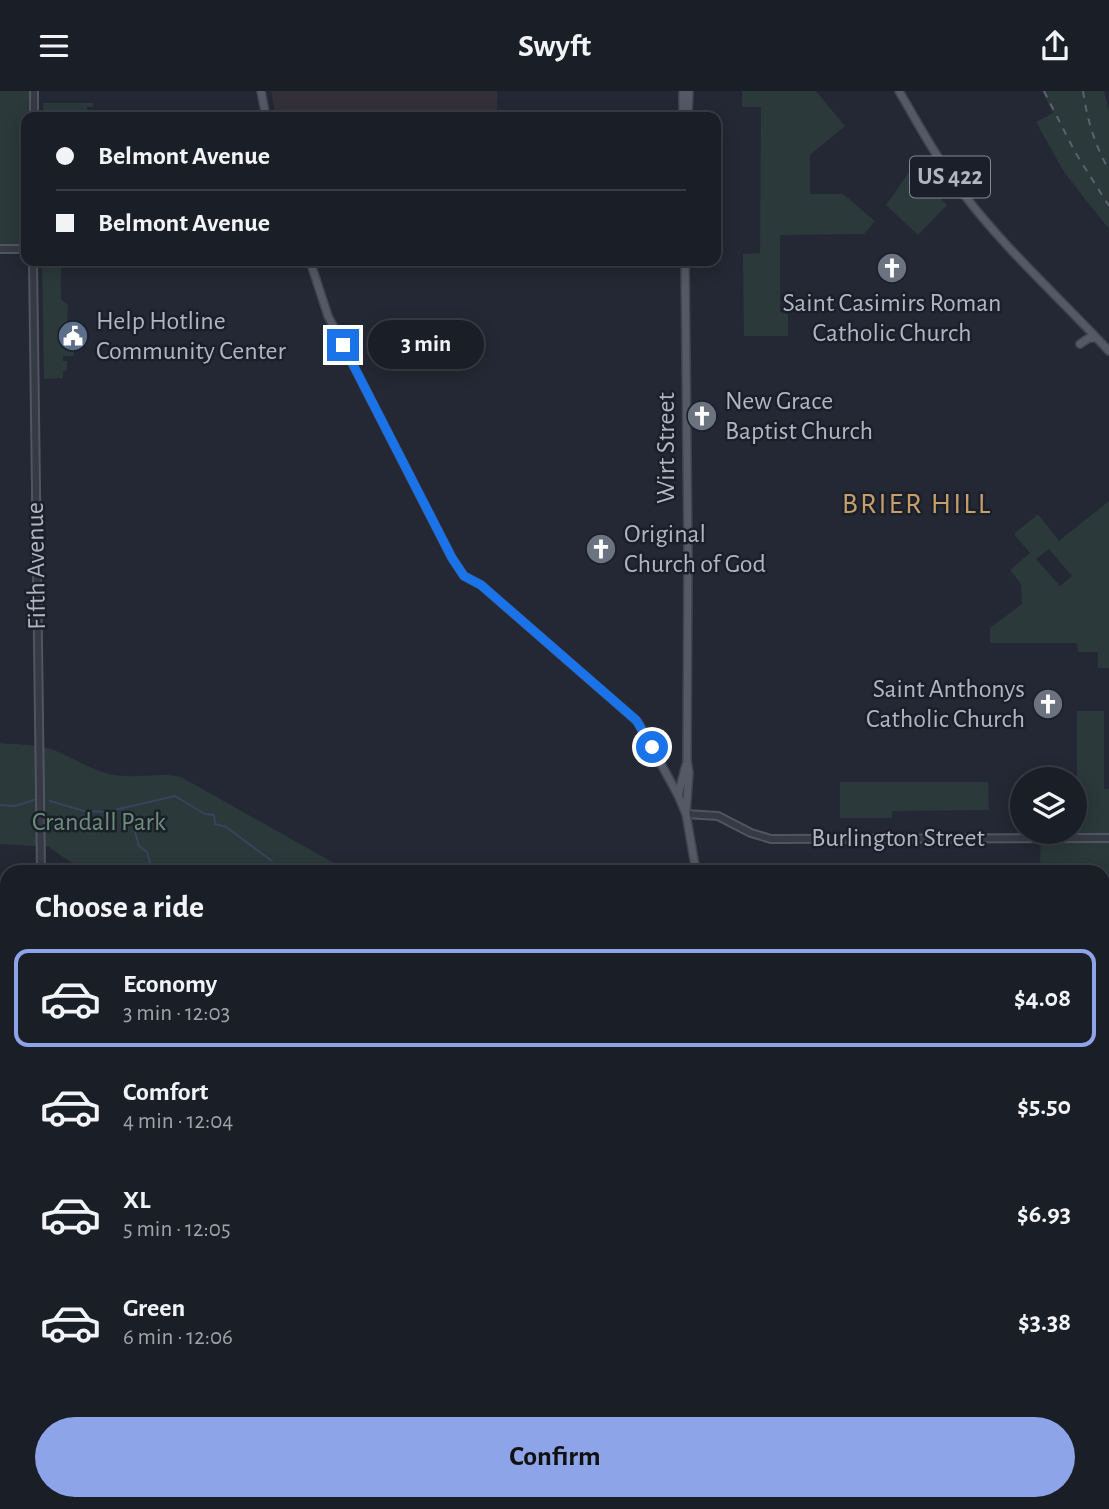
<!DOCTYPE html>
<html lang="en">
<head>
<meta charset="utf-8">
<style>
	:root { --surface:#1a1e27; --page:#272b33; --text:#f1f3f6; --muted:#9fa2a7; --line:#383c44; --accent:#8ea4e9 }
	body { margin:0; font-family:"Alegreya Sans",sans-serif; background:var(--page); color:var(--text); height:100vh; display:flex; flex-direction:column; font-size:26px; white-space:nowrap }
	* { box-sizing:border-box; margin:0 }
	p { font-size:23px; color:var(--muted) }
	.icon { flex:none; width:38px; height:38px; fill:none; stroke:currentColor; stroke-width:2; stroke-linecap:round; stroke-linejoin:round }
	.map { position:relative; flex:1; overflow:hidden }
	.panel { position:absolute; left:0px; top:774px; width:1110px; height:646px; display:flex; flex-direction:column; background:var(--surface); border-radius:21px 21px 0 0; box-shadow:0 4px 18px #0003,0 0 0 2px var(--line) }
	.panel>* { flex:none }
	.guide { position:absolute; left:21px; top:21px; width:700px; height:154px; border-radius:14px; box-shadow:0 4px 18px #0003,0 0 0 2px var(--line); display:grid; align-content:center; height:154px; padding:0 35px; background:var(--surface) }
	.fabs { position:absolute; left:1010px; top:676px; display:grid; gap:14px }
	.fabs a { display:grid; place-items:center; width:77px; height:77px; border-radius:50%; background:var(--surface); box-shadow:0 4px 18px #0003,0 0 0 2px var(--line); font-size:35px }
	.end { position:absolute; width:32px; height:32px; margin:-16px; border:9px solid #1a73e8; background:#fff; box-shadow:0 0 0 4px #fff }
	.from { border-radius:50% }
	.bubble { position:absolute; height:49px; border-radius:24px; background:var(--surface); box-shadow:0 4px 18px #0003,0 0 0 2px var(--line); font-size:23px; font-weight:600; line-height:49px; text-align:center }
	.guide b { display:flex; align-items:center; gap:24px; height:66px; font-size:26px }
	.guide b+b { border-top:2px solid var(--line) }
	.guide i { width:18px; height:18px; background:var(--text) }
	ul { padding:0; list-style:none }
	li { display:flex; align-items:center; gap:21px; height:98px; margin:0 14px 10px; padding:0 21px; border:4px solid transparent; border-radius:14px }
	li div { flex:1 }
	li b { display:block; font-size:26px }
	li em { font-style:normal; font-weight:600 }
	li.active { border-color:var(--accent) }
	li>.icon { width:63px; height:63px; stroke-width:1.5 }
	h2 { padding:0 35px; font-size:32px; line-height:84px }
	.button { display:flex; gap:14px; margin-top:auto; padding:14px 35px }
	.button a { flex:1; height:80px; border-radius:42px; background:var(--accent); color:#111; font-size:28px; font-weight:600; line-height:80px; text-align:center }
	header { display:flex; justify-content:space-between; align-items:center; height:91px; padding:0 35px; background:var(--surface); font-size:32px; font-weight:600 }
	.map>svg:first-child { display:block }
</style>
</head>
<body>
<header><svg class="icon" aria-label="menu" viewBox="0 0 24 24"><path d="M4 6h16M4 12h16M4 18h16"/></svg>Swyft<svg class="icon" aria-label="share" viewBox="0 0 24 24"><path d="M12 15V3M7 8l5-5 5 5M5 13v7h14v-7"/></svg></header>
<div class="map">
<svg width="1109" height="1418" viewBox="0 0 1109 1418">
	<rect width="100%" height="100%" fill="#232834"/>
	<polygon fill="#33303a" points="271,0 497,0 497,26 276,26"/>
	<g fill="#2b393b" fill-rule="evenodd">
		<polygon points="0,0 34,0 34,26 26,26 26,158 0,158"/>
		<polygon points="742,0 816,0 845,35 810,64 810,103 843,103 875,130 864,143 780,144 780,221 788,222 788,245 744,245 743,163 760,162 761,16 742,16"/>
		<polygon points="1042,0 1104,0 1109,21 1109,138 1064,81 1036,31 1053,22"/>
		<polygon points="43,12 93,12 93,16 87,16 87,21 78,20 78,26 43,26"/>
		<polygon points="912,77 947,114 918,144 886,114"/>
		<polygon points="42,170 61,170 61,208 68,214 67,232 64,233 66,258 74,258 74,265 63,265 63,270 67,270 67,279 63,280 63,287 44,288"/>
		<path d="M1109,410V577H1098V561H1078L1077,552H990V537L1022,513L1021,493L1010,479L1030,462L1014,443L1038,423L1059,450ZM1049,458L1072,485L1060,495L1036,468Z"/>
		<polygon points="1077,620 1104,620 1104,698 1109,698 1109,1333 1102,1333 1102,780 912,780 923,777 1040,776 1041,740 1074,740 1075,712 1077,712"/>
		<path d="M0,652C18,654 37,653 54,659C74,667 94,681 115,684C137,688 159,681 181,686L348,780H83L49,756L0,753Z"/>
		<polygon points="840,691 988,691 989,719 892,720 892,727 840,727"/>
		<polygon points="0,1324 7,1325 7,1412 264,1412 264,1418 0,1418"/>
		<polygon points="1103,1379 1109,1379 1109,1418 817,1418 817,1412 1102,1412"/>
	</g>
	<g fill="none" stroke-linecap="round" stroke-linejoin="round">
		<g stroke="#3a435c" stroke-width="2">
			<polyline points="50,710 84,720 106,721 175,705 205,723 214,724 215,733 226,736 272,770"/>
			<polyline points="0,714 15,715 34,709"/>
			<polyline points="123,719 133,734 139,755 147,761 152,778 156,780"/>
		</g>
		<g stroke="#505560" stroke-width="10">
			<g id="minor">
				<polyline points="34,26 34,0"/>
				<polyline points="0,158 26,158"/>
				<polyline points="33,170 41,780"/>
				<polyline points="686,723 718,725 751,742 771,748 1109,747"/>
				<polyline points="0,1324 7,1325"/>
				<polyline points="46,1412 46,1418"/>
				<polyline points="53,1412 53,1418"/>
			</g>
		</g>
		<g stroke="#3f434f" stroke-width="10">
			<g id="major">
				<polyline points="261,0 266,26"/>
				<path d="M899,0C919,35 938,69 962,101C1005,158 1060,207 1109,260"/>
				<polyline points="683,26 683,0"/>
				<polyline points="688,26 689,0"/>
				<polyline points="310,170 328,225 452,467 464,485 481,494 638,631 678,704 686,723 696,780"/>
				<polyline points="685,170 688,462 687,669 689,682 686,722"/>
				<polyline points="1080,253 1089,247 1096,247"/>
				<polyline points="678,704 686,674"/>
				<polyline points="1102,1333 1109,1333"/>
				<polyline points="768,1412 768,1418"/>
			</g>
		</g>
		<use href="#minor" stroke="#363a45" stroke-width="6"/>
		<use href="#major" stroke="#545965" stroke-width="7"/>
		<g stroke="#5c616f" stroke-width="2" stroke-dasharray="7 7" stroke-linecap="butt">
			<polyline points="1044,0 1075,61 1109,115"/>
			<path d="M1083,0C1087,28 1095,55 1109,79"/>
		</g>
	</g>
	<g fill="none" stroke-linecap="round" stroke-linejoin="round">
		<polyline stroke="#1a73e8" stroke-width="9" points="343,254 452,467 464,485 481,494 636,629 652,656"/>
	</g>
	<defs>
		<g id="church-disc" transform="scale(1.575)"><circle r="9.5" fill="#6b7280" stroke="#1b1f2a"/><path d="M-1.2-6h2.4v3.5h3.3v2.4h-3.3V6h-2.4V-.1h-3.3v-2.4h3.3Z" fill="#fff"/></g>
		<g id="civic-disc" transform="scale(1.575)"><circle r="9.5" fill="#5c6f8a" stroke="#1b1f2a"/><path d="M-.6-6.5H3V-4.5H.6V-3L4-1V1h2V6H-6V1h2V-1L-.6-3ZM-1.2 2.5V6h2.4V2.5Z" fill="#fff"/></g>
	</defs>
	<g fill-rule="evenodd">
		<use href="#church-disc" x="892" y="177"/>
		<use href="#civic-disc" x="73" y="245"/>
		<use href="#church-disc" x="702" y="325"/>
		<use href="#church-disc" x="601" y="458"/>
		<use href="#church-disc" x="1048" y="613"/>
	</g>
	<g text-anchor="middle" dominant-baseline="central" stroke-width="5" stroke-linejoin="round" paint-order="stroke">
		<rect fill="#1b1f2a" stroke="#838894" stroke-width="2" x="910" y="65.5" width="80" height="41" rx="5"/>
		<g font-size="24" font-weight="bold" fill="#b0b5c2">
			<text x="950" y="86">US 422</text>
		</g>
		<g font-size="26" fill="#b0b5c2" stroke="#1b1f2a" text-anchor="start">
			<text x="892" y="212" text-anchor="middle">Saint Casimirs Roman<tspan x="892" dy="30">Catholic Church</tspan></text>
			<text x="96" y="230">Help Hotline<tspan x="96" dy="30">Community Center</tspan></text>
			<text x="725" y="310">New Grace<tspan x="725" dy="30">Baptist Church</tspan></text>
			<text x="624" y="443">Original<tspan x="624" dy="30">Church of God</tspan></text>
			<text x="1025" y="598" text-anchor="end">Saint Anthonys<tspan x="1025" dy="30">Catholic Church</tspan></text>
		</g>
		<g font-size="26" fill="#b0b5c2" stroke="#1b1f2a">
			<text transform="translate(666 357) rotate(-90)">Wirt Street</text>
			<text transform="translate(36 475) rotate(-91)">Fifth Avenue</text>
			<text x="898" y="747">Burlington Street</text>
		</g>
		<g font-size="26" fill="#6b8f79" stroke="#1b1f2a">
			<text x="99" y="731">Crandall Park</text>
		</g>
		<g font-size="30" letter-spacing="2" fill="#c59e69" stroke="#1b1f2a">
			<text x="917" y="413">BRIER HILL</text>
		</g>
	</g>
</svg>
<div class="fabs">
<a><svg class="icon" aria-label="layers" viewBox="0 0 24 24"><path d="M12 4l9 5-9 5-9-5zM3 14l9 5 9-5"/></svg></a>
</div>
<i class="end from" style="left:652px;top:656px"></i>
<i class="end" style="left:343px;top:254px"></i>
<div class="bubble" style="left:368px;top:229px;width:116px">3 min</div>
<div class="guide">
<b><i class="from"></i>Belmont Avenue</b>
<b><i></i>Belmont Avenue</b>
</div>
<section class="panel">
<h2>Choose a ride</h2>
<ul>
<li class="active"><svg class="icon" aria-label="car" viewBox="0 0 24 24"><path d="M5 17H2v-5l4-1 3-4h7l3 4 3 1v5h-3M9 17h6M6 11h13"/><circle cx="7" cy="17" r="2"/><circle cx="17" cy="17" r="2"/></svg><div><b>Economy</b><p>3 min · 12:03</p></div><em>$4.08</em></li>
<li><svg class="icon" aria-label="car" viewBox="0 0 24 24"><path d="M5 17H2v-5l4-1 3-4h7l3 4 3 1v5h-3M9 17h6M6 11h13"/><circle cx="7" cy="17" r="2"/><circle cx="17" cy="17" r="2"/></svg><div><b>Comfort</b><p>4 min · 12:04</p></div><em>$5.50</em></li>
<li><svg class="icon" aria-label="car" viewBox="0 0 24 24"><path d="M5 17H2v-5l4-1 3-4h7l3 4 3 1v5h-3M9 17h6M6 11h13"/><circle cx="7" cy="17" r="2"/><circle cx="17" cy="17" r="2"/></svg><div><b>XL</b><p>5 min · 12:05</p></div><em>$6.93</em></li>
<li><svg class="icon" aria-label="car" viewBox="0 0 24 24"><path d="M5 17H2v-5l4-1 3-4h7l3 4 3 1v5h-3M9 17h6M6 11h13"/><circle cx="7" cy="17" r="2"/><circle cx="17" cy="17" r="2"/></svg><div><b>Green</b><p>6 min · 12:06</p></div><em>$3.38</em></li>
</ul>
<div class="button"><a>Confirm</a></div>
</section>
</div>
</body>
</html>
